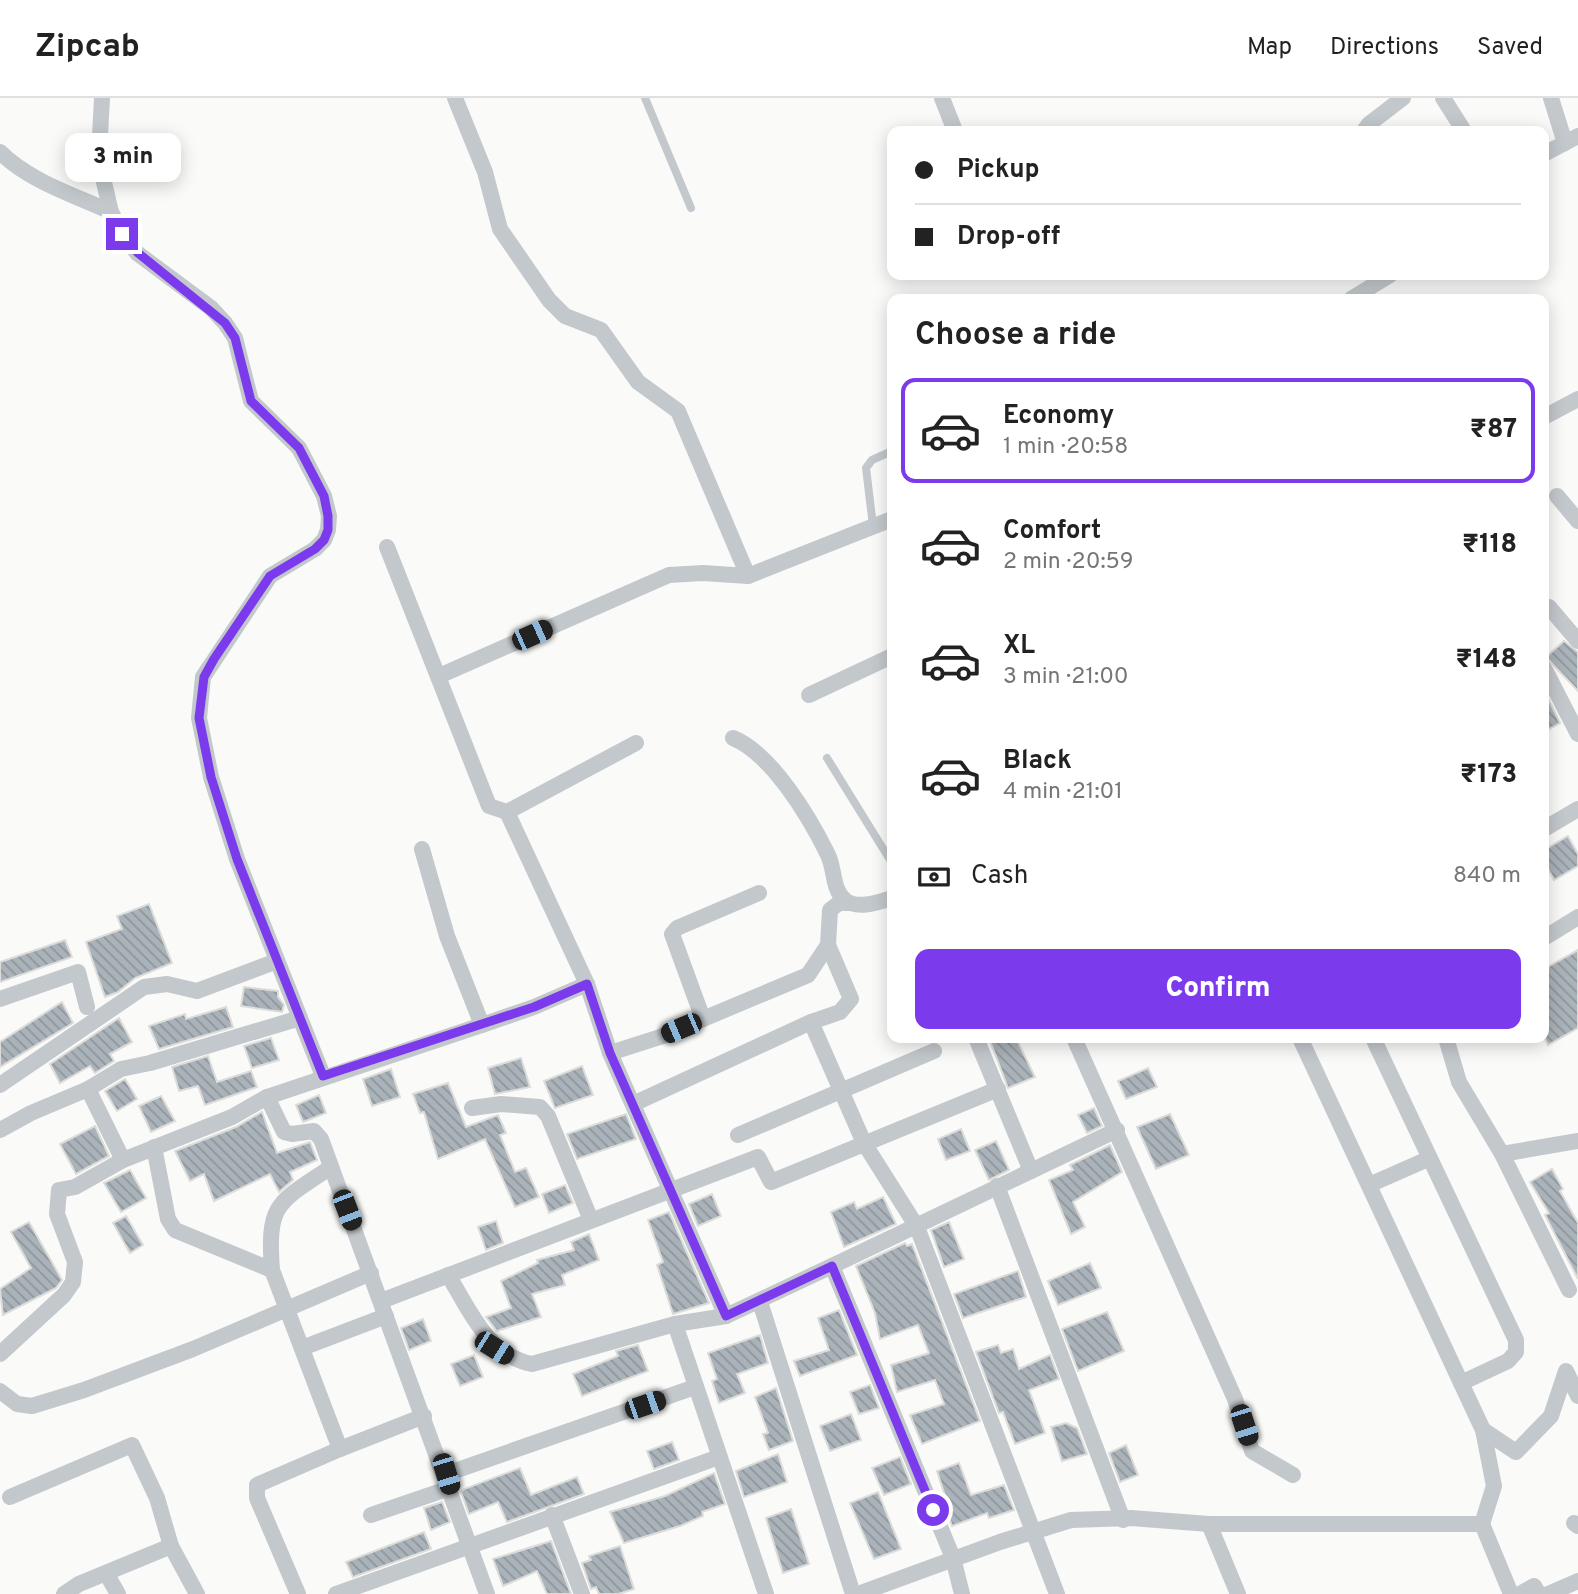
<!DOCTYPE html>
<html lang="en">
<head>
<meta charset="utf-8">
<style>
	:root { --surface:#fff; --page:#f6f6f6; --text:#222; --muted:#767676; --line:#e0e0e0; --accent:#7c3aed }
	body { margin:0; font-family:Overpass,sans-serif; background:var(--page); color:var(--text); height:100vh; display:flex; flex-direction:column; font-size:26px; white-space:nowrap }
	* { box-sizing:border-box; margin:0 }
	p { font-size:23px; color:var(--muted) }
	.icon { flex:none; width:38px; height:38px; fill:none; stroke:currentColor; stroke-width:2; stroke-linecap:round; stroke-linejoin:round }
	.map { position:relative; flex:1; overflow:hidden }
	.drawer { position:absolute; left:887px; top:196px; width:662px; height:749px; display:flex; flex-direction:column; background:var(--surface); border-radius:14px; box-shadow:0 4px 18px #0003 }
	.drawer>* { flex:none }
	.guide { position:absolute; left:887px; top:28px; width:662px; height:154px; border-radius:14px; box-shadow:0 4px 18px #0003; display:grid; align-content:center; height:154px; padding:0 28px; background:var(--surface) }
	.end { position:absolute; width:32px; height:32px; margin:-16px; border:9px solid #7c3aed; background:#fff; box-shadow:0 0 0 4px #fff }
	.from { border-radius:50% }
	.bubble { position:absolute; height:49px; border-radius:14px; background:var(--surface); box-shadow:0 4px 18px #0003; font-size:23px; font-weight:800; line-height:49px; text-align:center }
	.car { position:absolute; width:21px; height:42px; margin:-21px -10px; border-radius:9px; box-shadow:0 0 5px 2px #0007; background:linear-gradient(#222 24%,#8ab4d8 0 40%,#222 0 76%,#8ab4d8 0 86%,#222 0) }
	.guide b { display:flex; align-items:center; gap:24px; height:66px; font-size:26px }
	.guide b+b { border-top:2px solid var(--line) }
	.guide i { width:18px; height:18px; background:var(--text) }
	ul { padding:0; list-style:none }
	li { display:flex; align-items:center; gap:21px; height:105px; margin:0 14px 10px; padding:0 14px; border:4px solid transparent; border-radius:14px }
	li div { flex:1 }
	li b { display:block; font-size:26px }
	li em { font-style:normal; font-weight:800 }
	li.current { border-color:var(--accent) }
	li>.icon { width:63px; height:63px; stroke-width:1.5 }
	h2 { padding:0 28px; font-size:32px; line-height:84px }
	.pay { display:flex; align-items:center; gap:18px; height:77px; padding:0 28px; font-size:26px }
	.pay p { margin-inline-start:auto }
	.cta { display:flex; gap:14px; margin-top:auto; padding:14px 28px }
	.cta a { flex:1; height:80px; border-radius:14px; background:var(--accent); color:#fff; font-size:28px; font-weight:800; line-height:80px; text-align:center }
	header { display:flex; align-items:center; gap:42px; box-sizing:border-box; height:98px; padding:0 35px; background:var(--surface); border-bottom:2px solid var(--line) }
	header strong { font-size:33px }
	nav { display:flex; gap:38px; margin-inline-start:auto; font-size:24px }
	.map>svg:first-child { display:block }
</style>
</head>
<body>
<header>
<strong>Zipcab</strong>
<nav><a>Map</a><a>Directions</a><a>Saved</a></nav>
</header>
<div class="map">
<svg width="1578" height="1496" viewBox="0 0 1578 1496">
	<defs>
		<pattern id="building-back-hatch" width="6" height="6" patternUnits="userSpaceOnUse" patternTransform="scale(1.75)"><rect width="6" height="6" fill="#aab3b9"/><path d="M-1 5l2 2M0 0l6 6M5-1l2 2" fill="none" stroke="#8e969c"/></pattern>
	</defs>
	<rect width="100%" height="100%" fill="#fafaf8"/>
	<g fill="url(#building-back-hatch)" stroke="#dcdcda" stroke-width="2">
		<polygon points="1564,543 1578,554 1578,593 1546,559"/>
		<polygon points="1544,592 1560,625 1544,634"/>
		<polygon points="1568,738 1578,756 1578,768 1554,782 1544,763 1544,752"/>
		<polygon points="149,806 172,865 135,880 118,894 105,899 86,844 122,831 117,818"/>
		<polygon points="65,842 72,859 0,884 0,864"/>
		<polygon points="1578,852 1578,930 1548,947 1544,939 1544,871"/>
		<polygon points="244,889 278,893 278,899 284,907 282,914 241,908"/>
		<polygon points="62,904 73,925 0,969 0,944"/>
		<polygon points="226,909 233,929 159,951 149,928 185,916 186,921"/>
		<polygon points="119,920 132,944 110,956 114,963 95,975 90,968 60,985 50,966"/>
		<polygon points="271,940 279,962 252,970 244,948"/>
		<polygon points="989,940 1016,940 1035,979 1008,990"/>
		<polygon points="208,958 217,984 251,973 257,989 205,1007 198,988 179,993 172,969"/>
		<polygon points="521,960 530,989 495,996 488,970"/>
		<polygon points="582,968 593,997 555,1010 544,983"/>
		<polygon points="1148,970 1157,989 1126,1001 1118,983"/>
		<polygon points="391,971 400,999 372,1008 363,981"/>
		<polygon points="125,981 137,1001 117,1013 105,993"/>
		<polygon points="448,985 466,1029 498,1017 506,1035 500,1037 515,1074 526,1070 539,1099 515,1109 485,1041 438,1061 424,1014 420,1015 413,996"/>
		<polygon points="319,997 326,1015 303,1024 296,1007"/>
		<polygon points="161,998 175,1023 151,1034 139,1008"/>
		<polygon points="1094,1010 1102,1028 1087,1035 1078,1017"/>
		<polygon points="262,1014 277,1055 310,1044 317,1062 290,1074 293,1082 279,1094 270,1076 214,1103 204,1076 190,1083 175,1053 236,1029"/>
		<polygon points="626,1016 636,1041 577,1061 567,1036"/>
		<polygon points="1170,1016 1189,1057 1156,1071 1137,1029"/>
		<polygon points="95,1028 109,1058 76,1076 60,1046"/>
		<polygon points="961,1031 970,1053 946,1062 938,1041"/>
		<polygon points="996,1043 1009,1072 989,1082 975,1052"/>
		<polygon points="1110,1047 1122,1074 1073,1104 1085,1129 1071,1136 1049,1082 1073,1072 1070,1067"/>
		<polygon points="1552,1071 1563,1091 1560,1093 1578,1125 1578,1181 1545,1117 1549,1115 1530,1084"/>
		<polygon points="130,1072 146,1100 121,1114 104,1085"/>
		<polygon points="565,1087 573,1105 549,1115 542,1096"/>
		<polygon points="712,1096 721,1118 698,1128 689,1106"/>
		<polygon points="883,1099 896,1126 844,1149 831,1114 854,1104 857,1111"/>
		<polygon points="669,1114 709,1205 673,1216 657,1167 663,1164 648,1122"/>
		<polygon points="126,1118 143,1147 130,1155 113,1125"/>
		<polygon points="496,1123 503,1145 486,1152 478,1129"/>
		<polygon points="29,1124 62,1182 56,1190 3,1217 0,1191 31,1170 11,1134"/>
		<polygon points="949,1124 964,1161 944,1169 931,1132"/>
		<polygon points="589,1136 599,1162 562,1177 565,1187 532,1196 541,1219 497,1233 486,1219 511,1210 501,1183 538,1165 537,1162 574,1152 571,1144"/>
		<polygon points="905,1145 907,1148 912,1146 980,1323 922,1346 910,1317 944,1306 935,1282 897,1294 891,1267 929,1255 918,1227 880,1241 875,1215 856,1168"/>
		<polygon points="1090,1165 1101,1190 1058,1207 1048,1183"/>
		<polygon points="1018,1173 1026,1199 963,1220 954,1196"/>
		<polygon points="839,1212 857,1257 800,1278 794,1263 829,1252 818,1220"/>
		<polygon points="1107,1214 1124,1253 1078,1273 1062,1231"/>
		<polygon points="423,1221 431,1243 409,1252 401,1230"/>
		<polygon points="760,1237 768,1265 737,1276 745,1295 719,1305 712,1283 717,1281 708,1255"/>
		<polygon points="638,1247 648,1273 582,1298 573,1276 618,1258 616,1253"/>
		<polygon points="998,1247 1001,1255 1013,1251 1019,1271 1050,1257 1059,1281 1029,1292 1045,1335 1015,1346 1003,1314 999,1315 976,1254"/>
		<polygon points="474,1257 483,1279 460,1288 451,1266"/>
		<polygon points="870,1287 879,1310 859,1316 850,1294"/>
		<polygon points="776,1290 793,1343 769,1352 763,1336 768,1335 755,1299"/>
		<polygon points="851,1316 861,1342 830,1353 820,1328"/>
		<polygon points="1066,1325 1077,1330 1087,1356 1062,1363 1051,1329"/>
		<polygon points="672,1344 679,1362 654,1371 647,1353"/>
		<polygon points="1126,1347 1138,1377 1120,1384 1109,1355"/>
		<polygon points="778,1356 787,1384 744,1399 736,1373"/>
		<polygon points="900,1359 911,1386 884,1397 872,1370"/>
		<polygon points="959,1365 971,1397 1004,1387 1014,1412 989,1420 987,1415 952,1428 943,1402 946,1401 937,1373"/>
		<polygon points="520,1370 531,1397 577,1379 584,1396 507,1424 498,1404 469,1416 461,1394 464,1391"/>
		<polygon points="714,1375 725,1406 702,1414 703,1418 680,1428 624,1445 610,1414 665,1398"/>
		<polygon points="878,1394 901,1451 874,1461 850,1405"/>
		<polygon points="442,1404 450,1424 431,1432 424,1410"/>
		<polygon points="791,1411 809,1466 783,1475 766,1420"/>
		<polygon points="424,1434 431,1451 353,1479 346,1464"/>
		<polygon points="551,1443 571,1496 547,1496 537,1473 503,1488 493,1461"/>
		<polygon points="620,1448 634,1491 618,1496 599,1496 596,1489 591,1491 582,1465 591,1462 589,1458"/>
	</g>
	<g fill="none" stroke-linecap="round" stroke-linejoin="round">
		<g stroke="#c3c8cc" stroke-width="8">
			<polyline points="645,0 691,110"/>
			<polyline points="873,428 866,370 872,362 892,353"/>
			<polyline points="827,660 892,765"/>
		</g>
		<g stroke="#c3c8cc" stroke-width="16">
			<polyline points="102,0 100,37 103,80 111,114 123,136 137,155 211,210 225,225 235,240 251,303 299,350 324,398 329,418 328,432 324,442 315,451 270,478 203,579 199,620 211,679 237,761 323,978"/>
			<polyline points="455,0 485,74 500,131 549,202 565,218 601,232 638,284 678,313 748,478"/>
			<polyline points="942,0 955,33"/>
			<polyline points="1443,0 1464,33"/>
			<polyline points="1551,0 1565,45"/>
			<polyline points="1364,33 1369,26 1403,0"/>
			<path d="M0,54C29,83 74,97 111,114"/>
			<polyline points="1544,56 1578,38"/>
			<polyline points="1351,201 1390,177"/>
			<polyline points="1544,319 1578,301"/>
			<polyline points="1557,398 1578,423"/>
			<polyline points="387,449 489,708 507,714 636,645"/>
			<polyline points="1549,509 1578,543"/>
			<polyline points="1544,570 1578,636"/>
			<polyline points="439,578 669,477 703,475 748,478 892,421"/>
			<polyline points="809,597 892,558"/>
			<path d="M733,640C772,656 810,720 828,757C835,771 832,792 845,802C858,812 879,804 892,800"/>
			<polyline points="507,714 587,886 610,955 726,1218"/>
			<polyline points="1544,731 1578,711"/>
			<polyline points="422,751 447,838 482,927 534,909 587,886"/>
			<polyline points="1544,840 1578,819"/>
			<polyline points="0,901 78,874 87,909"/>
			<polyline points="703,921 672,836 677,830 759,795"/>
			<polyline points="811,924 864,1045 917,1129 1057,1496"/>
			<polyline points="976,940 1031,1073"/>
			<polyline points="1074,940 1235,1301 1252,1353 1293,1377"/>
			<polyline points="1300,940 1483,1332 1494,1388 1482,1426"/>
			<polyline points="1373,940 1516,1242 1516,1254 1508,1263 1461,1285"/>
			<polyline points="1446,940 1459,984 1502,1056 1569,1192"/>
			<polyline points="610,955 660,939 808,877 828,847 830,812 839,805 848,805"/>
			<polyline points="0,987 144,889 167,886 197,893 277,863"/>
			<polyline points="88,991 123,1062 232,1019 267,999 482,927"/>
			<polyline points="267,999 284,1034 292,1036 314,1033 321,1041 487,1496"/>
			<polyline points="633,1006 811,924 840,914 851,901 828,847"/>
			<polyline points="472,1010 501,1006 540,1009 548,1018 591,1122"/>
			<polyline points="0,1032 31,1015 88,991 121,971 150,965 300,920"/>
			<polyline points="738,1037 934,953"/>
			<polyline points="154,1049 168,1121 175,1132 272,1172 340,1351 424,1318"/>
			<polyline points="1502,1056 1578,1043"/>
			<polyline points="1369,1087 1428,1061"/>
			<polyline points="997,1088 1123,1422"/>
			<polyline points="832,1168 1117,1032"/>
			<path d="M272,1172C267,1104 278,1105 331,1069"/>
			<path d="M448,1177C470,1212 487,1257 532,1266L675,1226L726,1218L832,1168L953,1460L962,1496"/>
			<polyline points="381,1203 758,1059 771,1084 998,991"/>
			<polyline points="760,1204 853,1496"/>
			<polyline points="675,1226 766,1496"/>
			<polyline points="302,1250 386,1218"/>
			<polyline points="0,1256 64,1197 73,1184 75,1164 57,1116 59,1092 75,1089 123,1062"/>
			<polyline points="0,1293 17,1306 32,1308 84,1292 193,1251 371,1175"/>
			<polyline points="1483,1332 1516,1354 1551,1318 1566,1273 1578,1298"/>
			<polyline points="446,1376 695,1289"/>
			<polyline points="10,1399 132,1347 157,1400 171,1448"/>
			<polyline points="371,1417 450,1390"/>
			<polyline points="552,1417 582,1496"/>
			<polyline points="1574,1425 1578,1428"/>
			<polyline points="1209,1426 1238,1496"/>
			<polyline points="106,1475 118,1496"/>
			<polyline points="64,1496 79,1486 171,1448 197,1496"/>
			<polyline points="298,1496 257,1400 257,1387 340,1351"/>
			<polyline points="336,1496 719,1359"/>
			<polyline points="858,1496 1000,1444 1071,1422 1131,1420 1209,1426 1482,1426 1511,1496"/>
			<polyline points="1520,1496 1534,1488 1539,1496"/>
			<polyline points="1548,1496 1578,1483"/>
		</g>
	</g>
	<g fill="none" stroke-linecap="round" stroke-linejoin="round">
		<polyline stroke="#7c3aed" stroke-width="9" points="122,136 138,155 225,225 235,240 251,303 299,350 324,398 328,418 328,432 324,442 315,451 270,478 214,561 204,579 199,620 211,679 237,761 323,978 534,909 587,886 610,955 726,1218 832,1168 933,1412"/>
	</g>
</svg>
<i class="end from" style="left:933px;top:1412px"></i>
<i class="end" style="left:122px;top:136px"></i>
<div class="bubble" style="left:65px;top:35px;width:116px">3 min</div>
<i class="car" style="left:532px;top:537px;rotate:66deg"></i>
<i class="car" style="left:681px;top:930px;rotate:247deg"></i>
<i class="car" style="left:347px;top:1112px;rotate:159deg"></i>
<i class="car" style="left:494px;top:1250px;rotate:122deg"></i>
<i class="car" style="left:645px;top:1307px;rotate:71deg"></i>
<i class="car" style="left:1244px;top:1327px;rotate:162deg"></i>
<i class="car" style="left:446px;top:1376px;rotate:163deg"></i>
<div class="guide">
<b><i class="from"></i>Pickup</b>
<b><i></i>Drop-off</b>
</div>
<section class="drawer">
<h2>Choose a ride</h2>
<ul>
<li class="current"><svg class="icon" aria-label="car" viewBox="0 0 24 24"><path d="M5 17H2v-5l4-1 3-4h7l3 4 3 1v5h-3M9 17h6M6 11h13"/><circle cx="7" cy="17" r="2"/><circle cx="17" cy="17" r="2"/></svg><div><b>Economy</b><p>1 min · 20:58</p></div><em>₹87</em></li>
<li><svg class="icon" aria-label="car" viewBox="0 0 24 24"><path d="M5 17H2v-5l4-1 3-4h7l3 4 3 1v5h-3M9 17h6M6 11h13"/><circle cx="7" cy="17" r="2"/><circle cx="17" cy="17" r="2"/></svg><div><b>Comfort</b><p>2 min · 20:59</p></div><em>₹118</em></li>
<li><svg class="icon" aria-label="car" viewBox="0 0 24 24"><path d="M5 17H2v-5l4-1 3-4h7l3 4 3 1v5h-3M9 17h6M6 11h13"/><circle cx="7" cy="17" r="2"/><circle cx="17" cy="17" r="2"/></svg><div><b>XL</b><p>3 min · 21:00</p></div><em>₹148</em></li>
<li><svg class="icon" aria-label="car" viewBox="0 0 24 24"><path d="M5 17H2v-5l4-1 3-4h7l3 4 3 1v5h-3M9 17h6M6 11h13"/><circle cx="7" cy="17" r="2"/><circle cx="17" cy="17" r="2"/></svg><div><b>Black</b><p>4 min · 21:01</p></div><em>₹173</em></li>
</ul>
<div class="pay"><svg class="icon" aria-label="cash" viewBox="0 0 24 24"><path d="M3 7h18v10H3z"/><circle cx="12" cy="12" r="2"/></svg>Cash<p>840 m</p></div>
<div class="cta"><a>Confirm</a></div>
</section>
</div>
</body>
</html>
